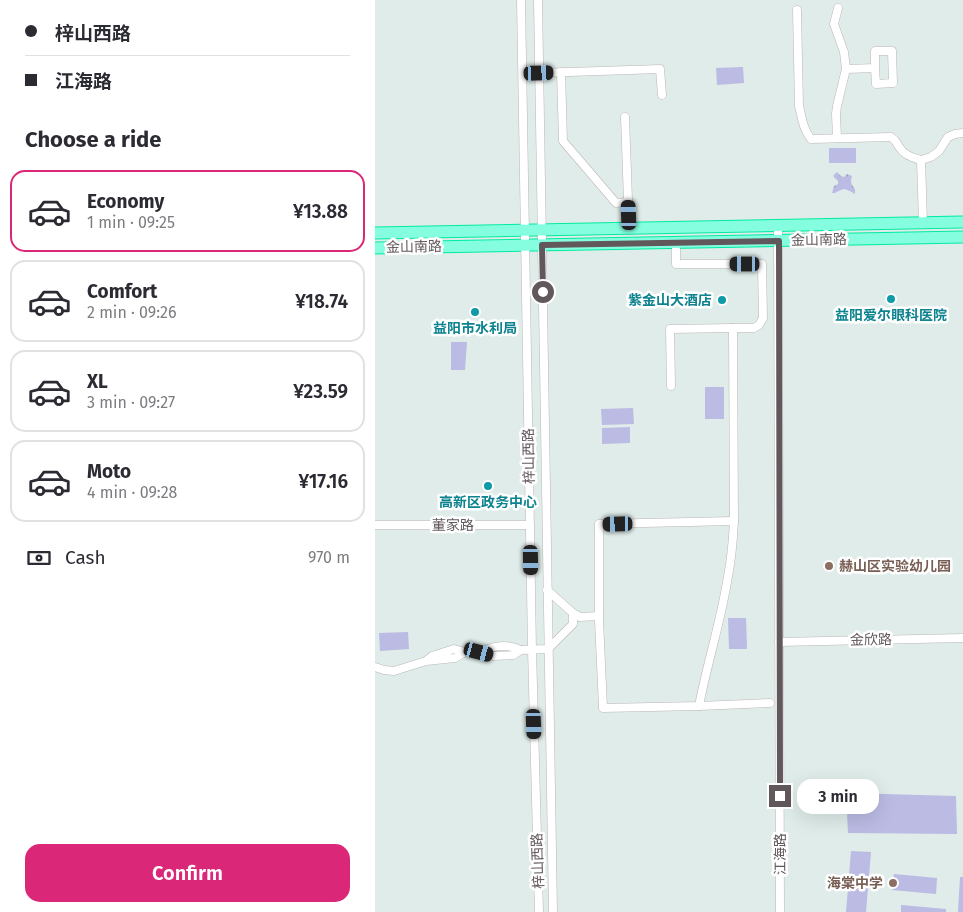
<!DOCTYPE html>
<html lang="en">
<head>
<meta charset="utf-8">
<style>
	:root { --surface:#fff; --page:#f2f2f3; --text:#2b2b33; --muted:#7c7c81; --line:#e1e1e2; --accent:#db2777 }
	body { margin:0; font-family:"Fira Sans","Noto Sans SC",sans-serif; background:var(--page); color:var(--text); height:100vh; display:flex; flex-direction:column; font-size:19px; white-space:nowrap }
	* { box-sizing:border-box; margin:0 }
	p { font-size:16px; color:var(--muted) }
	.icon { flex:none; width:28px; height:28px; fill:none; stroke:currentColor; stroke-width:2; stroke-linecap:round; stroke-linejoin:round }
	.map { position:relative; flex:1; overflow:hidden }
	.details { display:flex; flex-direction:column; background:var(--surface); width:375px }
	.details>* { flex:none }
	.hud { display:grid; align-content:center; height:110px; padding:0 25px; background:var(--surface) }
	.end { position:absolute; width:22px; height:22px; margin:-11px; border:6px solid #61585c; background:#fff; box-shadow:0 0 0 2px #fff }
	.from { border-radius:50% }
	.bubble { position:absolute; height:35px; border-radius:15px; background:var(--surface); box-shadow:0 5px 20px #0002; font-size:16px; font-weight:600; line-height:35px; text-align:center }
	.car { position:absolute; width:15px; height:30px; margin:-15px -8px; border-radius:6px; box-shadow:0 0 4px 1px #0007; background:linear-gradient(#222 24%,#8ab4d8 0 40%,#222 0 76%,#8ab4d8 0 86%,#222 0) }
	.hud b { display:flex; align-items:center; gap:18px; height:48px; font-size:19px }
	.hud b+b { border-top:1px solid var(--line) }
	.hud i { width:12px; height:12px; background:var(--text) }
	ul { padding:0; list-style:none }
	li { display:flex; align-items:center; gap:15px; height:82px; margin:0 10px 8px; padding:0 15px; border:2px solid var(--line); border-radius:15px }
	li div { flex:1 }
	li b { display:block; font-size:19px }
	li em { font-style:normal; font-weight:600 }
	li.on { border-color:var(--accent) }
	li>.icon { width:45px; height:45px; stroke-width:1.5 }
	h2 { padding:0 25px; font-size:22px; line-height:60px }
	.pay { display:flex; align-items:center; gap:12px; height:55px; padding:0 25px; font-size:19px }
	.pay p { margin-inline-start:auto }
	.primary-button { display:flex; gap:10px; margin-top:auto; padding:10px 25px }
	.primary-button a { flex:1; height:58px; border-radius:15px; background:var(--accent); color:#fff; font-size:20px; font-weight:600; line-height:58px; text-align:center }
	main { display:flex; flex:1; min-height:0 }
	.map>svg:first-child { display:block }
</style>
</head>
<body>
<main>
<section class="details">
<div class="hud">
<b><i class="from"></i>梓山西路</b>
<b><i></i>江海路</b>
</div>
<h2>Choose a ride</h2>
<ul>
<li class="on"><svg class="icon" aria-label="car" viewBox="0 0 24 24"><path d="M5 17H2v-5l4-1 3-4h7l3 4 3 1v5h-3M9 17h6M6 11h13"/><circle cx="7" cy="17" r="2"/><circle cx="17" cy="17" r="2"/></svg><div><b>Economy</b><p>1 min · 09:25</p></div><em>¥13.88</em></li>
<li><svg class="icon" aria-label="car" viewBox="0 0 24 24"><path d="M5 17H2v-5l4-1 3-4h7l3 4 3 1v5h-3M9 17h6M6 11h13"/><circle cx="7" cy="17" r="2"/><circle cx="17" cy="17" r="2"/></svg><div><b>Comfort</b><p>2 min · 09:26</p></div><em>¥18.74</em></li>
<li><svg class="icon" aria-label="car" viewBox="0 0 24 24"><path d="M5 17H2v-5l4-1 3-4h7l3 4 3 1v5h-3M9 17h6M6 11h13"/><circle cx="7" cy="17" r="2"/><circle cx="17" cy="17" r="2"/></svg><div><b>XL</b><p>3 min · 09:27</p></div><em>¥23.59</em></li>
<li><svg class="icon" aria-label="car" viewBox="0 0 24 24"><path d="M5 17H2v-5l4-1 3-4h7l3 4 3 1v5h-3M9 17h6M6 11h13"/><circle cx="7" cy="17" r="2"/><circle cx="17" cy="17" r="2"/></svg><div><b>Moto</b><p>4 min · 09:28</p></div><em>¥17.16</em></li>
</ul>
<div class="pay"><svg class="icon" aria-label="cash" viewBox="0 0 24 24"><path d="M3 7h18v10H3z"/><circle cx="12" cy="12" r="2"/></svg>Cash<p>970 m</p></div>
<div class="primary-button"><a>Confirm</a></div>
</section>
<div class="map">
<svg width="588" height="912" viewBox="0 0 588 912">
	<defs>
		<pattern id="park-crowns" width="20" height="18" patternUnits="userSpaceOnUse" patternTransform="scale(1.25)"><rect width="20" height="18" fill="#bbbbe4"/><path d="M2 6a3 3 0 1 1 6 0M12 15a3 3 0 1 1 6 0" fill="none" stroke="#9b9bbc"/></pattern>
	</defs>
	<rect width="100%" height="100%" fill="#dfece9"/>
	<path fill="url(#park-crowns)" d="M462,172L466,176L469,177L472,174L477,176C475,182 476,184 480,189V194C469,188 470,188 460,193H457L459,186L463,184V181L458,176Z"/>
	<g fill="#bbbbe4">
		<polygon points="368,67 369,83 342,85 341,68"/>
		<rect x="454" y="148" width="27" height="15"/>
		<polygon points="76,342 92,342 90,370 76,370"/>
		<rect x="330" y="387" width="19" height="32"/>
		<polygon points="258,408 259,424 227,425 226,409"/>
		<polygon points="255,427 255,443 227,444 227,428"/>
		<polygon points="353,618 371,618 372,649 354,649"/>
		<polygon points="33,632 34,649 5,651 4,633"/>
		<polygon points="471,793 581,796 582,834 473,833"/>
		<polygon points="476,851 496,852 491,912 471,912"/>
		<polygon points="519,874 562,878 561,894 517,890"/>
		<polygon points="585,877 588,877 588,912 583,912"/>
		<polygon points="526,905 571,909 571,912 526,912"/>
	</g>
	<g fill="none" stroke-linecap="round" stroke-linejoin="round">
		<g stroke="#bdb5b8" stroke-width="9">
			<g id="minor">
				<polyline points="146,0 157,649 164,912"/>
				<polyline points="163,0 178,912"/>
				<path d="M422,10L424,106C427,118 428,129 436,139L516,137C521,140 521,142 524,147C529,155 537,158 546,160"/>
				<polyline points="471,69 500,68 501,84 518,83 517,51 500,51 500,68"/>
				<polyline points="186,72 188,141 241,203 253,202"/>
				<polyline points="164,73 285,69 287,95"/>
				<polyline points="250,117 254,228"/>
				<polyline points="462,138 461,114 462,106 471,69 469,52 459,24 463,8"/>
				<polyline points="548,223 546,160 556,157 564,151 573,137 580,134 588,133"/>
				<polyline points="403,226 405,912"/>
				<polyline points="301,243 301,264 387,264 388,318 384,325 379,328 358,328 359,521"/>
				<polyline points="296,386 295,329 358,328"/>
				<path d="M359,521C358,542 356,562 352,582C345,624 332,664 324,706L228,708L224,620V524Z"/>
				<polyline points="0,525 155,525"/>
				<polyline points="198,613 205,617 224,616"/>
				<polyline points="404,642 588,638"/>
				<polyline points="146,650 173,649 198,624 198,613 172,590"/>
				<path d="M90,652H104L118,656L138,655L146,650C131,643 119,646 104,652"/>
				<polyline points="0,667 9,670 19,671 51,661 80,658 90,652 79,649 57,656 51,661"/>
				<polyline points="324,706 395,703"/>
			</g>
		</g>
		<g stroke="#00eba1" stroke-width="13">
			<g id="highway">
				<polyline points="0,233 588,222"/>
				<polyline points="0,248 588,237"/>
			</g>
		</g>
		<use href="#minor" stroke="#fff" stroke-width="8"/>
		<use href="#highway" stroke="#85fedf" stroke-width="11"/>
	</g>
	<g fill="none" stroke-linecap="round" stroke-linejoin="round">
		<polyline stroke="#61585c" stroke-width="6" points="168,292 167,245 404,241 405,796"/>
	</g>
	<g fill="#0f9aa8" stroke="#fff" stroke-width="2">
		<circle cx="516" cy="299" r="5"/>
		<circle cx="347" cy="300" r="5"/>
		<circle cx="100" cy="312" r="5"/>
		<circle cx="113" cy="486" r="5"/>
	</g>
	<g fill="#8d6e63" stroke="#fff" stroke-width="2">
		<circle cx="454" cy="566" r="5"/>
		<circle cx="518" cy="883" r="5"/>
	</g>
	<g text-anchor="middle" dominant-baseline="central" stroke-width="5" stroke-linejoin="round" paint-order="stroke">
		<g font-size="14" fill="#61585c" stroke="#fff">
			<text transform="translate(444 240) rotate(-1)">金山南路</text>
			<text transform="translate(39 247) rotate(-1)">金山南路</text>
			<text transform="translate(154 456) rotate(-91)">梓山西路</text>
			<text x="78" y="525">董家路</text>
			<text transform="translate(496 640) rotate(-1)">金欣路</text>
			<text transform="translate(405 854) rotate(-90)">江海路</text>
			<text transform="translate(163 861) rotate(-92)">梓山西路</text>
		</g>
		<g font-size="14" font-weight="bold" fill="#0d838f" stroke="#fff">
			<text x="337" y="300" text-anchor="end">紫金山大酒店</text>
			<text x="516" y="315">益阳爱尔眼科医院</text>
			<text x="100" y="328">益阳市水利局</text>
			<text x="113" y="502">高新区政务中心</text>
		</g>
		<g font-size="14" font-weight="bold" fill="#785e54" stroke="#fff" text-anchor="start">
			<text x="464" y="566">赫山区实验幼儿园</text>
			<text x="508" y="883" text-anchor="end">海棠中学</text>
		</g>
	</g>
</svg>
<i class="end from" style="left:168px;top:292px"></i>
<i class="end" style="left:405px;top:796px"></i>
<div class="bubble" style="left:422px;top:779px;width:82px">3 min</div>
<i class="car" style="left:164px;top:73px;rotate:88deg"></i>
<i class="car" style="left:254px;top:215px;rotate:358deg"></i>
<i class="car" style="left:370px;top:264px;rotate:270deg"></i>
<i class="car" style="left:243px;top:524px;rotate:269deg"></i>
<i class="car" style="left:156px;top:560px;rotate:179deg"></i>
<i class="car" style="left:104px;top:652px;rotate:105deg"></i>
<i class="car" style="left:159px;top:724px;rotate:178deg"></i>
</div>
</main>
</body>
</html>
